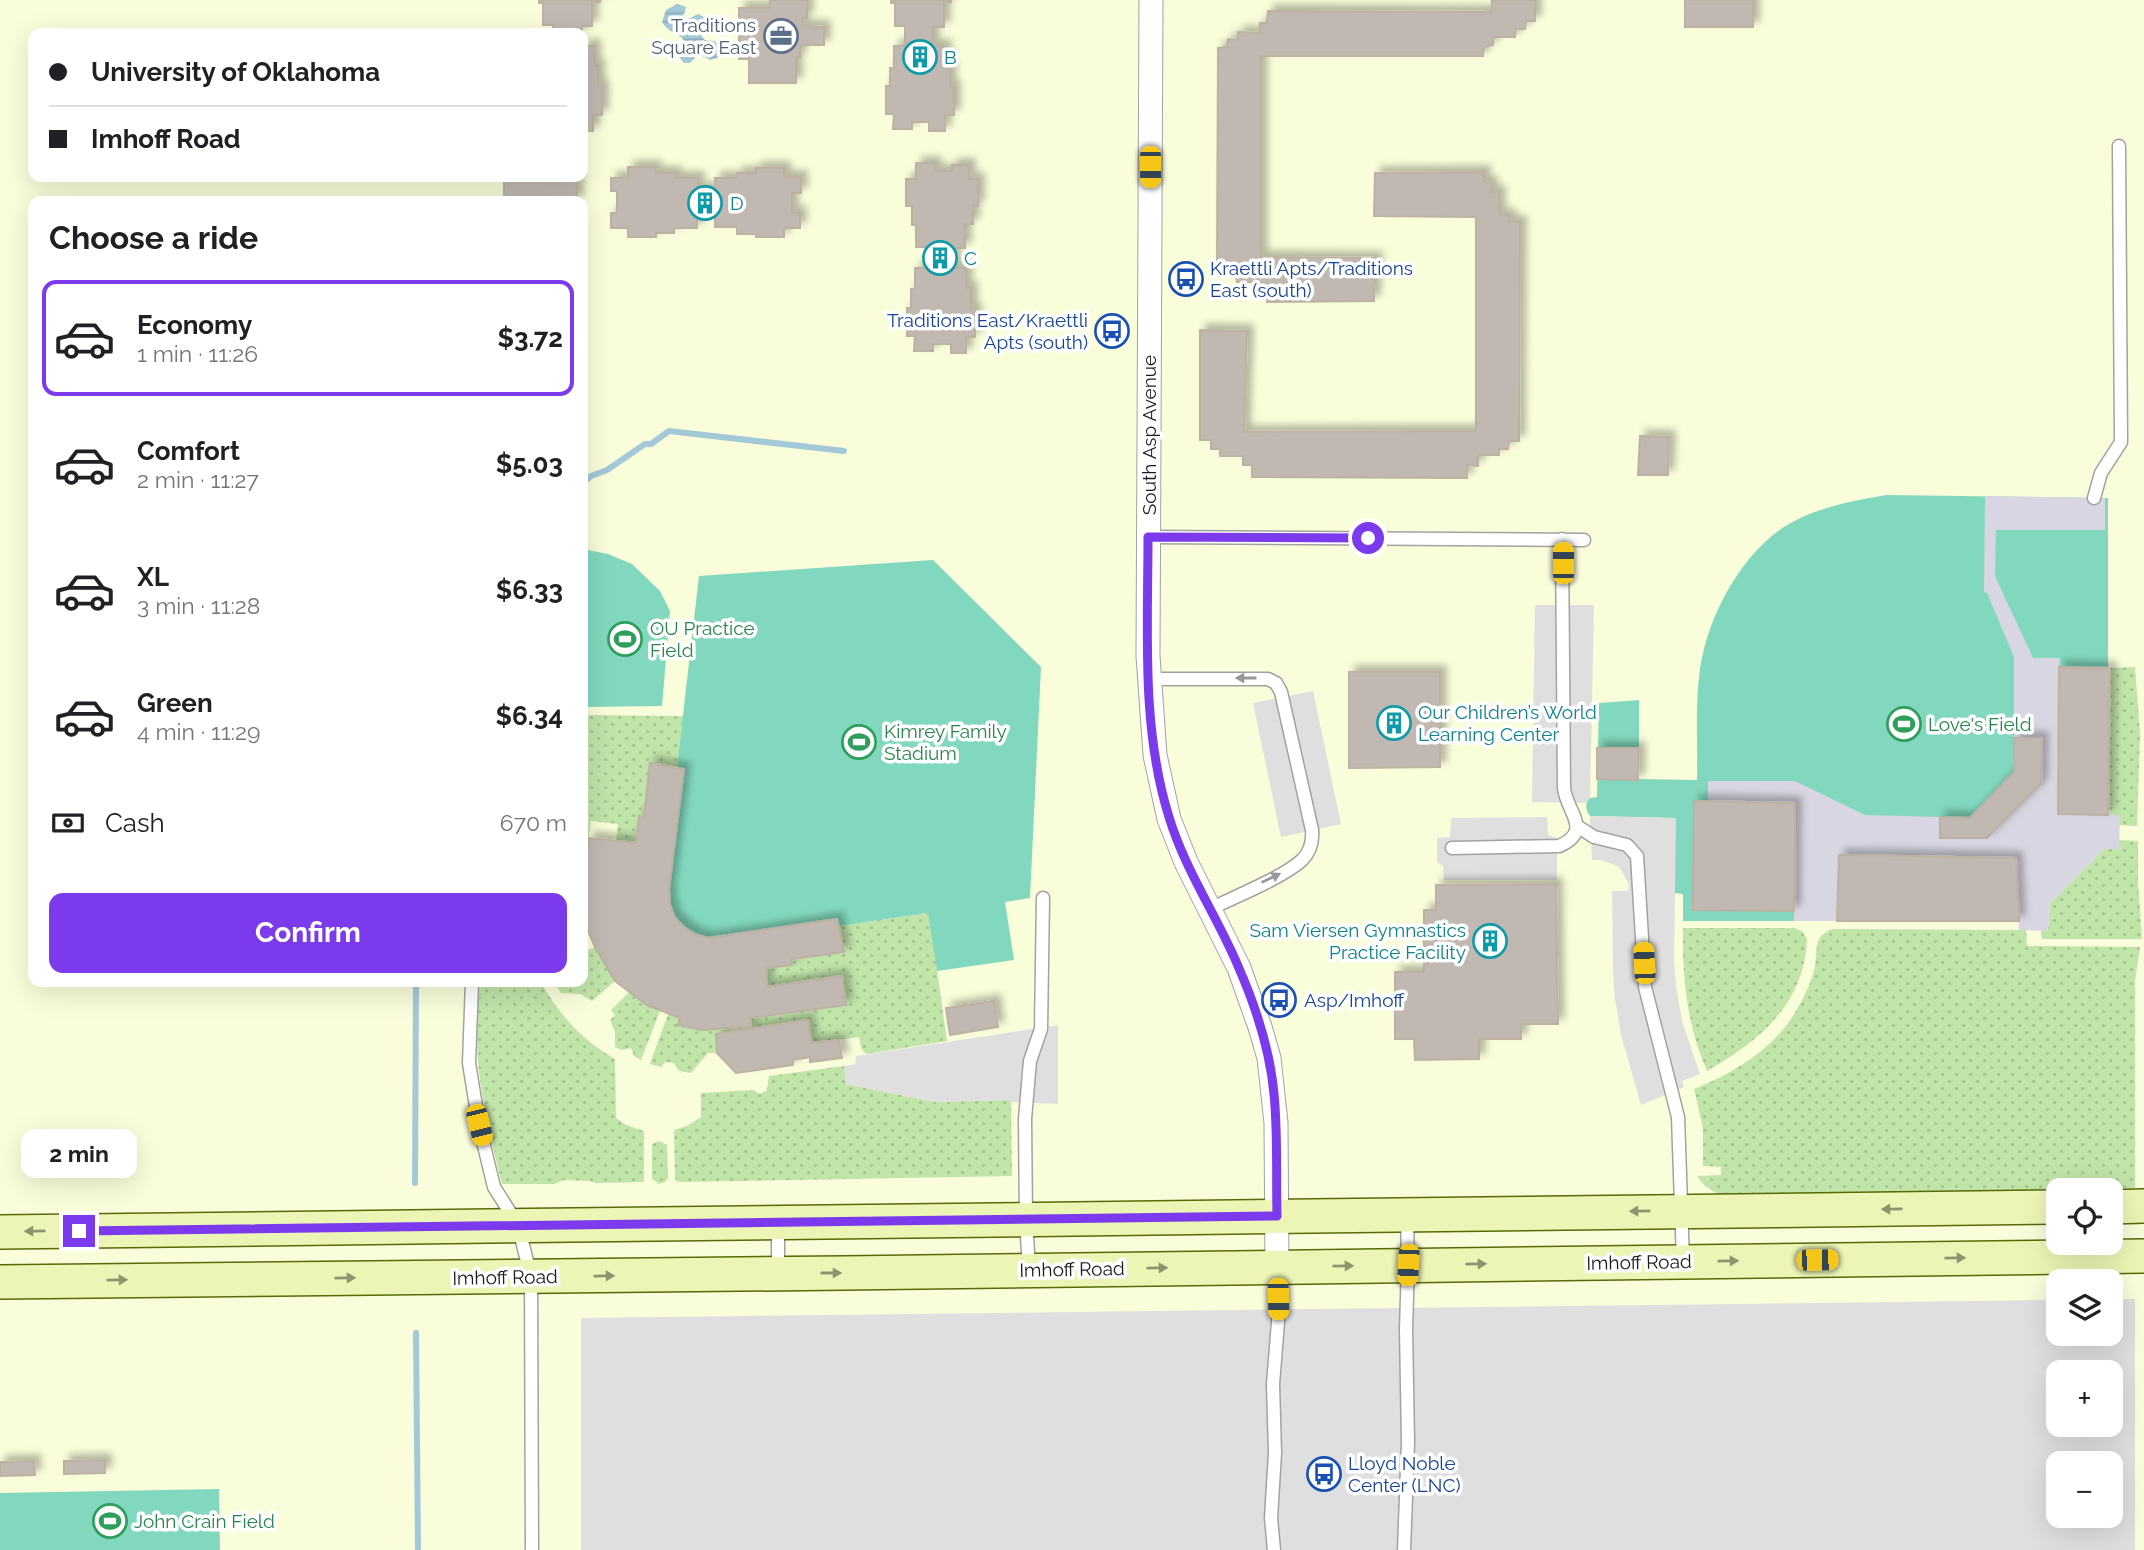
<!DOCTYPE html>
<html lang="en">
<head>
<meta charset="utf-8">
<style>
	:root { --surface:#fff; --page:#f2f2f2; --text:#202124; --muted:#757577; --line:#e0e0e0; --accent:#7c3aed }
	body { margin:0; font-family:Raleway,sans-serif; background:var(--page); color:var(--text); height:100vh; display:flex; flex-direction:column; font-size:26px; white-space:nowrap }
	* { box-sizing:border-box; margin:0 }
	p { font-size:23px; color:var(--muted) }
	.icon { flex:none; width:38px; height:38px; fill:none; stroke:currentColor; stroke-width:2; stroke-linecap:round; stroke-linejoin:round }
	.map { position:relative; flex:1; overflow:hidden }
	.sheet { position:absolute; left:28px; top:196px; width:560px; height:791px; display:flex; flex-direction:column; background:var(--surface); border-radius:14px; box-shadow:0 7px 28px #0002 }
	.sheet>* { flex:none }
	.top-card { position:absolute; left:28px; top:28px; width:560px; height:154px; border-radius:14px; box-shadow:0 7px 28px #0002; display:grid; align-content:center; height:154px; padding:0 21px; background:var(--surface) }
	.fabs { position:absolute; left:2046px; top:1178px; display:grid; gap:14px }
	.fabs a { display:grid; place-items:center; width:77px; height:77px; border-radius:14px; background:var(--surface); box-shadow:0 7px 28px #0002; font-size:35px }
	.end { position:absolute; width:32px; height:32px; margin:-16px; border:9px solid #7c3aed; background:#fff; box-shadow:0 0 0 4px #fff }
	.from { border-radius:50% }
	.bubble { position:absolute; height:49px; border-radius:14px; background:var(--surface); box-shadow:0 7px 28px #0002; font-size:23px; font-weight:700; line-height:49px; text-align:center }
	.car { position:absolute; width:21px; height:42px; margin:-21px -10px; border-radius:9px; box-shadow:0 0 5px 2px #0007; background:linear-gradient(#f5c518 24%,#345 0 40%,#f5c518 0 76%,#345 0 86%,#f5c518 0) }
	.top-card b { display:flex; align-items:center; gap:24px; height:66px; font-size:26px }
	.top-card b+b { border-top:2px solid var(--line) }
	.top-card i { width:18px; height:18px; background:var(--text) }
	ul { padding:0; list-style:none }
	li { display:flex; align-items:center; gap:21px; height:116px; margin:0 14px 10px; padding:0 7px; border:4px solid transparent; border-radius:14px }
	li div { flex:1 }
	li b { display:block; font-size:26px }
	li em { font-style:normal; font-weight:700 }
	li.on { border-color:var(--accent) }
	li>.icon { width:63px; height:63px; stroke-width:1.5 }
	h2 { padding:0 21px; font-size:32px; line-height:84px }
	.pay { display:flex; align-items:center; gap:18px; height:77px; padding:0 21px; font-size:26px }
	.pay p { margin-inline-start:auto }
	.action { display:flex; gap:14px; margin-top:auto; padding:14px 21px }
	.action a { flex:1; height:80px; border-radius:14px; background:var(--accent); color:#fff; font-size:28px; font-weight:700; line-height:80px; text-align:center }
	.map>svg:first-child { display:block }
</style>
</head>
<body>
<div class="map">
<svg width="2144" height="1550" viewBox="0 0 2144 1550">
	<defs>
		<pattern id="grass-dots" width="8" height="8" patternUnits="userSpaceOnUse" patternTransform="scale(1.75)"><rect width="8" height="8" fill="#c1e4a9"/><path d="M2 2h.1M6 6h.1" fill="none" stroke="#a5c391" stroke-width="1.8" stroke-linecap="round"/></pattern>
		<pattern id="water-rules" width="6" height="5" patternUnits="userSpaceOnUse" patternTransform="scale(1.75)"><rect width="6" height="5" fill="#a3c8d8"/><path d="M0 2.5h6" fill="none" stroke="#8cabb9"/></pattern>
		<filter id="shadow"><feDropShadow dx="6" dy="-6" stdDeviation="3.5" flood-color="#0004"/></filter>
	</defs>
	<rect width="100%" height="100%" fill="#ece9e1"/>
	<path fill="#fafdda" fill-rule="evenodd" d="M0,0H2144V1550H0ZM33,33H583V177H33ZM33,201H583V982H33ZM2058,1190H2110V1242H2058ZM2058,1281H2110V1334H2058ZM2058,1372H2110V1424H2058ZM2058,1463H2110V1516H2058Z"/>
	<g fill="url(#grass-dots)">
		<polygon points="2135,667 2140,734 2137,826 2119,825 2120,815 2108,815 2110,668"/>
		<polygon points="583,715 683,716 677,768 651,763 644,817 639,816 636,843 616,841 618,824 591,821 586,861 583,860"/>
		<polygon points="2119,840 2138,841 2138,882 2142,939 2042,939 2041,931 2048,930 2050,903 2104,849 2119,849"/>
		<polygon points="929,913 947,1041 866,1054 861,1048 859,1037 811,1043 716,1034 717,1053 708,1053 691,1073 679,1071 674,1063 665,1062 661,1067 650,1064 668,1014 680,1018 679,1026 702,1030 751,1026 750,1018 770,1015 766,968 792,965 791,959 843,952 839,926"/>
		<path d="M1683,928H1794L1802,931L1807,939C1804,1005 1759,1041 1707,1071C1687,1026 1682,977 1683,928Z"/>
		<path d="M1832,929L2026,930L2027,946L2140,947L2135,981V1190L1725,1196C1713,1192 1704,1187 1697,1176L1721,1175V1167L1703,1166V1128L1694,1089C1734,1073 1774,1049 1796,1011C1803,999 1810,985 1814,971C1817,961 1815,948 1819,939C1822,934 1827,931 1832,929Z"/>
		<polygon points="595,947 615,981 592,1001 580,994 561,993 557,987 561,982 583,982 583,952"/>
		<path d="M480,982H541C559,1015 582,1040 615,1059L616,1118L626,1125L644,1131V1182L596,1183L589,1181L564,1180L554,1184H502C492,1144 482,1104 478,1062C476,1036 477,1008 480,982Z"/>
		<polygon points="629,992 660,1011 641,1060 634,1056 631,1048 622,1050 615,1047 615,1032 610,1020 615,1015 611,1010"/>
		<polygon points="844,1066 846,1084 935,1102 1009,1100 1011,1102 1012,1176 678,1182 675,1179 674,1130 689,1125 701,1117 701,1093 753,1090 760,1094 767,1090 769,1076"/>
		<polygon points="659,1141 667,1145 668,1178 665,1182 659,1184 652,1179 652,1144"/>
	</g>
	<g fill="#82d8be">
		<path d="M1886,495L2108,498V815H2084L2017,871L2019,921H1683V894L1674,893L1675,818L1590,816C1586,810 1584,804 1590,798L1597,797L1599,703L1639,700V779L1697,780C1698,747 1695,711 1699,678C1704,624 1737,558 1784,527C1814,508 1851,501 1886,495Z"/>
		<polygon points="583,549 608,554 632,564 660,591 670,611 662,706 583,707"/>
		<path d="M933,560L1041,667L1030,898L1005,902L1014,960L937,971L928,913L839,926L837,919L708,938C680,930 670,917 669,888L684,769L677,767L699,576Z"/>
		<polygon points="219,1489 220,1550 0,1550 0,1493"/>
	</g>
	<g fill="#dfdfdf" fill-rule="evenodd">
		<polygon points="1535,605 1594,605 1590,798 1586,803 1532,802"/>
		<polygon points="1313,691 1341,824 1281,837 1253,703"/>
		<polygon points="1590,816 1676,818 1674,962 1677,993 1683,1024 1700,1074 1682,1081 1684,1087 1641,1105 1621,1035 1615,999 1613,971 1612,891 1628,891 1629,884 1619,867 1602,860 1592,860"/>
		<polygon points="1547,817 1548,835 1557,838 1557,880 1444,880 1443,866 1437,862 1437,838 1450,837 1451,818"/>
		<polygon points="1058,1025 1058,1104 1011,1102 1009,1100 935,1102 846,1084 844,1066 855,1064 856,1056"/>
		<path d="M2111,1299H2135V1550H581V1318L2058,1300V1334H2110ZM2058,1372H2110V1424H2058ZM2058,1463H2110V1516H2058Z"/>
	</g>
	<polygon fill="#d7d6e2" points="1985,496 2105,498 2105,530 1996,530 1995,576 2033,658 2060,658 2058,814 2120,815 2119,849 2104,849 2050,903 2048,931 2019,930 2016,858 1839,855 1837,921 1794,921 1795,803 1708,801 1708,781 1795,781 1865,815 1940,817 1941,838 1987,838 2041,785 2042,739 2014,738 2014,657 1987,593 1984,592"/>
	<path fill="url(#water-rules)" d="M677,4L686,7L685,12L683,15L686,20L698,14L704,17L706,23C704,30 698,33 705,40L714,41L719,45L720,53L717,58L710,60L699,54L690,63H684L679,57C681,54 683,50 684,47C687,33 669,35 662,22L666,10Z"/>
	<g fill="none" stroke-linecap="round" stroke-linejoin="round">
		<g stroke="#a3c8d8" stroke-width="6">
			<polyline points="583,483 591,476 607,470 645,444 651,444 669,431 844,451"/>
			<polyline points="415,1183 416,982"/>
			<polyline points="416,1333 418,1550"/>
		</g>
	</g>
	<g fill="#c0b8b1" stroke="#bdb1a4" stroke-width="2" filter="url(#shadow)">
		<polygon points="539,0 600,0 600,2 592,2 592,26 582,26 582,33 553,33 553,25 543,25 543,3 539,3"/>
		<polygon points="770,0 807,0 807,18 802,18 802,26 824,27 824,45 800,45 800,57 796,57 796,83 749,83 749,59 739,59 739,8 770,8"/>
		<polygon points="891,0 951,0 951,2 944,2 944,27 933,27 933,46 945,46 945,67 950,67 950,87 954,87 954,115 945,115 945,131 929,131 929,122 912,122 912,129 893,129 894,114 886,114 886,86 890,86 890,68 894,68 894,46 905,46 905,26 895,26 895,3 891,3"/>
		<polygon points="1492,0 1535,0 1535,21 1526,21 1525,29 1516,29 1515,37 1493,37 1493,45 1484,47 1483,56 1261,56 1261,257 1376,258 1374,301 1267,302 1267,291 1259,291 1258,282 1237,282 1236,274 1226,274 1227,265 1217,266 1218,48 1227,47 1228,39 1237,40 1238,32 1259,33 1260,23 1267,23 1268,11 1491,12"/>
		<rect x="1685" y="0" width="68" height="27"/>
		<polygon points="583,46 594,46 594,66 598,66 598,86 602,86 602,115 593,115 593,131 583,131"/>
		<polygon points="916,163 935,163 935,171 952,171 952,165 969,165 969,179 978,179 978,206 973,206 973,224 965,224 965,248 954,248 954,268 966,268 966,288 971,288 971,309 975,309 975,337 966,337 966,353 951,353 951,344 933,344 933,351 914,351 915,336 907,336 907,308 911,308 911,289 915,289 915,268 926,268 926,247 916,247 916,225 912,225 912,206 906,206 906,179 916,179"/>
		<polygon points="628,167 655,167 655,173 675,173 675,178 698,178 698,189 715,189 715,178 737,178 737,173 756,173 756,168 784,168 784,177 801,177 801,193 792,193 792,213 800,213 800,228 784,228 784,237 756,237 756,234 737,234 737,227 715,227 715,217 697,217 697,228 674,228 674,233 656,233 656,237 628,237 628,228 611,228 611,213 617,213 617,191 611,191 611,178 628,178"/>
		<polygon points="1484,172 1484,182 1491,183 1491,192 1499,192 1499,215 1509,215 1509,222 1520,222 1519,441 1509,441 1508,449 1499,449 1499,455 1478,455 1478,466 1467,465 1467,478 1252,477 1252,465 1243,465 1243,456 1220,456 1220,449 1211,449 1211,440 1200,440 1200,330 1247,331 1244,432 1476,431 1476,217 1374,216 1375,173"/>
		<rect x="504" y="177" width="73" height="24"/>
		<polygon points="1640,436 1669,437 1668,475 1638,475"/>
		<polygon points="2059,667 2110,668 2108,815 2058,814"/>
		<polygon points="1349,672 1440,672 1440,767 1349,768"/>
		<polygon points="2014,738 2042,738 2041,784 1987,838 1940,838 1940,817 1970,818 2014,772"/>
		<polygon points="1597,748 1639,748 1638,780 1597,779"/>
		<polygon points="650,763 684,769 669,889 670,905 675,918 684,927 695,934 708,938 837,919 844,952 791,959 792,965 766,968 767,987 842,976 846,1005 750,1018 751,1026 702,1030 678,1025 680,1018 647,1005 615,981 595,947 587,928 583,930 583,860 586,861 589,838 636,843 639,816 644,817"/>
		<polygon points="1694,801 1795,803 1794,911 1693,910"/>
		<polygon points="1839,855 2016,858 2019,921 1837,921"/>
		<polygon points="1556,884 1558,1024 1521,1024 1521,1039 1479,1039 1479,1059 1415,1060 1414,1039 1395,1039 1395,972 1424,972 1424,910 1436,910 1436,885"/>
		<polygon points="994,1001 998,1027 950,1035 946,1008"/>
		<polygon points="808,1020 811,1043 839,1040 842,1058 810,1062 810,1057 793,1060 793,1065 736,1073 717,1053 716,1034"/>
		<polygon points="105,1460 105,1473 64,1474 64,1461"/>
		<polygon points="34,1461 35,1475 0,1476 0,1462"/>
	</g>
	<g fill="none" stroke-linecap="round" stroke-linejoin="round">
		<g stroke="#a2a2a2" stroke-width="15">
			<g id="lane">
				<polyline points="2094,498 2101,473 2121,442 2119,146"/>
				<polyline points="1148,537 1584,540"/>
				<path d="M1149,679H1268L1276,683L1281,692L1312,830C1313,841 1310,852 1302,860C1284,877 1234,897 1210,909"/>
				<polyline points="1577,826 1594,837 1627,845 1637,856 1645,987 1678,1117 1683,1261"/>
				<path d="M1452,848L1559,846C1594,831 1566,811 1564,788L1562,539"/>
				<polyline points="472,982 469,1063 479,1125 494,1187 518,1225 531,1277 532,1550"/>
				<polyline points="778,1225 778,1273"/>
				<polyline points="1029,1269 1026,1219 1025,1119 1030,1061 1041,1029 1043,898"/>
				<polyline points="1274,1550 1271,1518 1275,1453 1273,1384 1278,1322 1277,1267"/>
				<polyline points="1404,1550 1408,1442 1406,1329 1408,1265 1407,1215"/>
			</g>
		</g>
		<g stroke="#a2a2a2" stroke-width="25">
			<polyline id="street" points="1151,0 1148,656 1155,755 1169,819 1186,862 1239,968 1260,1027 1269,1058 1276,1123 1277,1267"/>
		</g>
		<g stroke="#586a0a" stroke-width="36">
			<g id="secondary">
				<polyline points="2110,1207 2144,1206"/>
				<polyline points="0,1232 2058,1207"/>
				<polyline points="0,1282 844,1273 2144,1256"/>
			</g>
		</g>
		<use href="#lane" stroke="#fff" stroke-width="12"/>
		<use href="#street" stroke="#fff" stroke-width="23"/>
		<use href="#secondary" stroke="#edf5b6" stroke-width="33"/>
	</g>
	<defs><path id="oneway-solid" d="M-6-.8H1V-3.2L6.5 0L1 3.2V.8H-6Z" transform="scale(1.75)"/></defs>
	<g fill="#989898">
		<use href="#oneway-solid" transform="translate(1246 678) rotate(180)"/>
		<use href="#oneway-solid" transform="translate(1271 878) rotate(-26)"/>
	</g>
	<g fill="#8e9370">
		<use href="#oneway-solid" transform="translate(1892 1209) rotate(179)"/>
		<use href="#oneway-solid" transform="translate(1640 1211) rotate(179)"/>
		<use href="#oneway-solid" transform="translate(35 1231) rotate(179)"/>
		<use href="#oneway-solid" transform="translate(1955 1258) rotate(-1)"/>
		<use href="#oneway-solid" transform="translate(1728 1261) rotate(-1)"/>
		<use href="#oneway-solid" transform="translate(1476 1264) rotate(-1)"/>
		<use href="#oneway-solid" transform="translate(1343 1266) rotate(-1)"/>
		<use href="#oneway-solid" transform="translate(1157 1268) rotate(-1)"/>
		<use href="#oneway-solid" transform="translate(831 1273)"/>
		<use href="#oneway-solid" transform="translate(604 1276) rotate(-1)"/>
		<use href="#oneway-solid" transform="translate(345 1278) rotate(-1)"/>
		<use href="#oneway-solid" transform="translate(117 1280) rotate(-1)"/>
	</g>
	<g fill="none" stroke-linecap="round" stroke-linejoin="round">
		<path stroke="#7c3aed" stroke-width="9" d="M79,1231L1277,1216C1276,1176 1278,1134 1274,1094C1270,1050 1256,1007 1238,966C1217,916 1185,870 1169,817C1141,728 1148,630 1148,537L1368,538"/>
	</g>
	<defs>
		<g id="office-ring" transform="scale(1.75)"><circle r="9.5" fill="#fff" stroke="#5c6f8a" stroke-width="1.5"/><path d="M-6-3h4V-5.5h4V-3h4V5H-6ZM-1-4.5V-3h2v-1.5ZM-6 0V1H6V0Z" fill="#5c6f8a"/></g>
		<g id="building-ring" transform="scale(1.75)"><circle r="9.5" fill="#fff" stroke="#0f9aa8" stroke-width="1.5"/><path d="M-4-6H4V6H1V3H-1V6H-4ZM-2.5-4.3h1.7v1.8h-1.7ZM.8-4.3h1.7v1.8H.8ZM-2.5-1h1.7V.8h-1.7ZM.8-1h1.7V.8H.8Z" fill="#0f9aa8"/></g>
		<g id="bus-ring" transform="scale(1.75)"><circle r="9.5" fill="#fff" stroke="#1a4fb4" stroke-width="1.5"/><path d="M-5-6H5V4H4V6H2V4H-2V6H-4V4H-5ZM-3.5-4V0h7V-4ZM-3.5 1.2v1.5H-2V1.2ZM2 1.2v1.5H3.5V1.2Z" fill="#1a4fb4"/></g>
		<g id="stadium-ring" transform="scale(1.75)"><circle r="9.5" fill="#fff" stroke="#2e9e5b" stroke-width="1.5"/><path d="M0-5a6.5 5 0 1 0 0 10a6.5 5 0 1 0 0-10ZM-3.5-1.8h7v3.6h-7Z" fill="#2e9e5b"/></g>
	</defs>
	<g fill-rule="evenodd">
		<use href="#office-ring" x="781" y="36"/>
		<use href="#building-ring" x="920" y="57"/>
		<use href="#building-ring" x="705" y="203"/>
		<use href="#building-ring" x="940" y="258"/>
		<use href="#bus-ring" x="1186" y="279"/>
		<use href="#bus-ring" x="1112" y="331"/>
		<use href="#stadium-ring" x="625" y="639"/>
		<use href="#building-ring" x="1394" y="723"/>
		<use href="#stadium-ring" x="1904" y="724"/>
		<use href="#stadium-ring" x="859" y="742"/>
		<use href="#building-ring" x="1490" y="941"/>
		<use href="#bus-ring" x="1279" y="1000"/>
		<use href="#bus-ring" x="1324" y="1474"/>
		<use href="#stadium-ring" x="110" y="1521"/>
	</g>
	<g text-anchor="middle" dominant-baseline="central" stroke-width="7" stroke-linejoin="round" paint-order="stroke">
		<g font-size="19" fill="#4e5e75" stroke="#fff" text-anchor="end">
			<text x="756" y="25">Traditions<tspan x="756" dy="22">Square East</tspan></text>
		</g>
		<g font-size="19" fill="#0d838f" stroke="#fff" text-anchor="start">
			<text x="944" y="57">B</text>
			<text x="730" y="203">D</text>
			<text x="964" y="258">C</text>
			<text x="1418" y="712">Our Children’s World<tspan x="1418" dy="22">Learning Center</tspan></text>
			<text x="1466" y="930" text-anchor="end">Sam Viersen Gymnastics<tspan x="1466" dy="22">Practice Facility</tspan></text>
		</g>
		<g font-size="19" fill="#164399" stroke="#fff" text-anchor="start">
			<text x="1210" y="268">Kraettli Apts/Traditions<tspan x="1210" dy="22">East (south)</tspan></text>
			<text x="1088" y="320" text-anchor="end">Traditions East/Kraettli<tspan x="1088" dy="22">Apts (south)</tspan></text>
			<text x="1304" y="1000">Asp/Imhoff</text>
			<text x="1348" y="1463">Lloyd Noble<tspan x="1348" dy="22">Center (LNC)</tspan></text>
		</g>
		<g font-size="19" fill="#1b1b1b" stroke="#fff">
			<text transform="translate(1149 435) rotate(-90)">South Asp Avenue</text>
			<text transform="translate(1639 1262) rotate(-1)">Imhoff Road</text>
			<text transform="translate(1072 1269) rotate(-1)">Imhoff Road</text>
			<text transform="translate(505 1277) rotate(-1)">Imhoff Road</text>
		</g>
		<g font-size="19" fill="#27864d" stroke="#fff" text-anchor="start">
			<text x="650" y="628">OU Practice<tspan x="650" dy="22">Field</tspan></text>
			<text x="1928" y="724">Love's Field</text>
			<text x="884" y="731">Kimrey Family<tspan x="884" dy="22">Stadium</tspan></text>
			<text x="134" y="1521">John Crain Field</text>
		</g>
	</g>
</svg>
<div class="fabs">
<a><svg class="icon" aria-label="locate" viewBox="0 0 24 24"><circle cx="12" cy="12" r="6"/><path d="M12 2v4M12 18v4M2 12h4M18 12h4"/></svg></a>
<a><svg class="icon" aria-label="layers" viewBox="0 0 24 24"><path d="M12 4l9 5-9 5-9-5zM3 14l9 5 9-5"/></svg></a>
<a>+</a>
<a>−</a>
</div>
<i class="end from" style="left:1368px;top:538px"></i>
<i class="end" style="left:79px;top:1231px"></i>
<div class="bubble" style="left:21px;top:1129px;width:116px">2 min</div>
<i class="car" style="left:1150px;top:167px;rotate:180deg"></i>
<i class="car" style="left:1563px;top:563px;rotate:0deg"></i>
<i class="car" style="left:1644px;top:963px;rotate:357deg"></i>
<i class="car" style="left:479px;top:1125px;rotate:166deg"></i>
<i class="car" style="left:1817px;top:1260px;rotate:89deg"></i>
<i class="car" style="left:1408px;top:1265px;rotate:183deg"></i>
<i class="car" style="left:1278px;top:1299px;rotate:179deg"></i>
<div class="top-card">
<b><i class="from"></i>University of Oklahoma</b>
<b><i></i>Imhoff Road</b>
</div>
<section class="sheet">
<h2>Choose a ride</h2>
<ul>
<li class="on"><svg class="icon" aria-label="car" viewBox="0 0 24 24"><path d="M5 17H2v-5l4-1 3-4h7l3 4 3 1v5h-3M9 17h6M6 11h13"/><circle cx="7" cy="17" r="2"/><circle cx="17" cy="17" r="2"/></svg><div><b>Economy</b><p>1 min · 11:26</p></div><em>$3.72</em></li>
<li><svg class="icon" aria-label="car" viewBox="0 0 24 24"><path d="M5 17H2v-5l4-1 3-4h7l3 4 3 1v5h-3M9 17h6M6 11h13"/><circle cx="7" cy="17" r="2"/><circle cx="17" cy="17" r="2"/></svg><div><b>Comfort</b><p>2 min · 11:27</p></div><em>$5.03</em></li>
<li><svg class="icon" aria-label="car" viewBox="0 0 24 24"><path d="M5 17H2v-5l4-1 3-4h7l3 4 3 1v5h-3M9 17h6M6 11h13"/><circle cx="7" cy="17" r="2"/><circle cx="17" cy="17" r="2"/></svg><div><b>XL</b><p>3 min · 11:28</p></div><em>$6.33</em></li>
<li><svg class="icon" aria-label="car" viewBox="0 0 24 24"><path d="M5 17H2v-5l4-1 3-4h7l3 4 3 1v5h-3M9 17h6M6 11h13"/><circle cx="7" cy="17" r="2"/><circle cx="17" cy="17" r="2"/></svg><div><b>Green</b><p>4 min · 11:29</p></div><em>$6.34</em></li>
</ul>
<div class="pay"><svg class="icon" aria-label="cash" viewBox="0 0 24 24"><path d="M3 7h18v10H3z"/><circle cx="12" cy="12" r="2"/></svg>Cash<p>670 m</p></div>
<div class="action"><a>Confirm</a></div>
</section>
</div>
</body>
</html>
